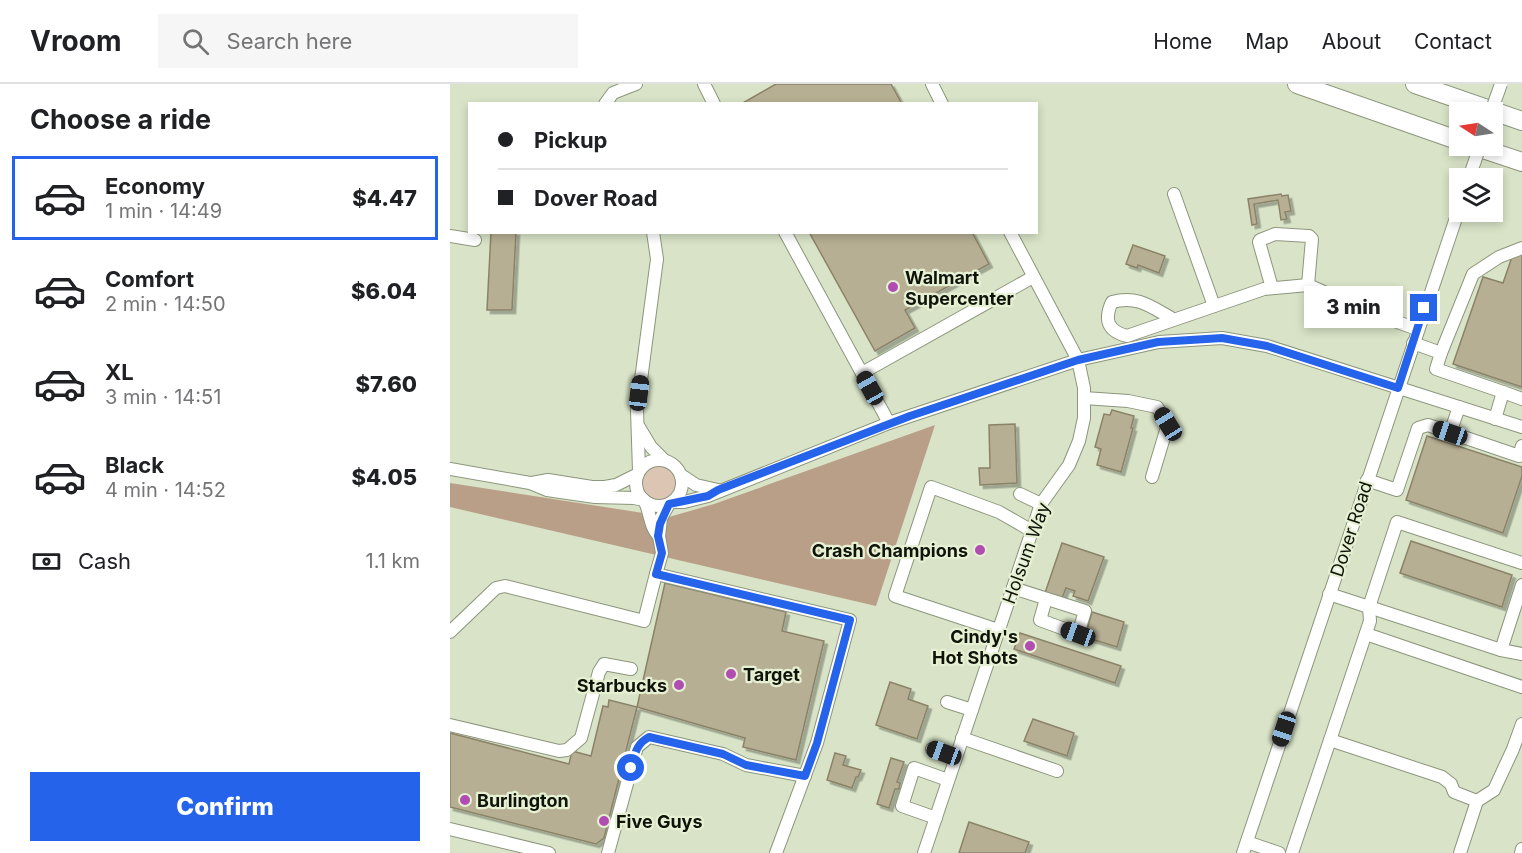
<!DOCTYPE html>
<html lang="en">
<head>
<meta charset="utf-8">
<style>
	:root { --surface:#fff; --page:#f6f6f6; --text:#202124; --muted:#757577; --line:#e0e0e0; --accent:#2563eb }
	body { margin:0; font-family:Inter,sans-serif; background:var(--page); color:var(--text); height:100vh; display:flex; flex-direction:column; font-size:22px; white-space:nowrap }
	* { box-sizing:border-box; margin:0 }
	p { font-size:20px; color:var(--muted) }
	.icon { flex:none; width:33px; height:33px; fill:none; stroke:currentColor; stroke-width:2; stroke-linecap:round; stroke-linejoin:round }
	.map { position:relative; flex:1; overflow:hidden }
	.drawer { display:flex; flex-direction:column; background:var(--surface); width:450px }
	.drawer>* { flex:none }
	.top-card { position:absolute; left:18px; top:18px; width:570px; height:132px; border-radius:0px; box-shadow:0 3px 9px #0003; display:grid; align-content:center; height:132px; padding:0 30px; background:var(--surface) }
	.needle { width:39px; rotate:282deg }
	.controls { position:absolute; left:999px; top:18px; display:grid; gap:12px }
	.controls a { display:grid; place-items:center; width:54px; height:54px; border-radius:0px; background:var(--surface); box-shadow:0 3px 9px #0003; font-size:30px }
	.end { position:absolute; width:27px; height:27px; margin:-14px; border:8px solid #2563eb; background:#fff; box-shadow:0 0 0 3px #fff }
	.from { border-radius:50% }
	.bubble { position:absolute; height:42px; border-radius:0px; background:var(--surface); box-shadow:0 3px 9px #0003; font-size:20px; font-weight:800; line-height:42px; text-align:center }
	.car { position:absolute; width:18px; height:36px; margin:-18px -9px; border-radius:8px; box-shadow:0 0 4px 2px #0007; background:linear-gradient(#222 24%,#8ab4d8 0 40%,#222 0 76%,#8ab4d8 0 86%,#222 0) }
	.top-card b { display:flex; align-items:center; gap:21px; height:57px; font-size:22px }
	.top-card b+b { border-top:2px solid var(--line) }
	.top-card i { width:15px; height:15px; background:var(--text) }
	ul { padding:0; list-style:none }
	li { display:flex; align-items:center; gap:18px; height:84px; margin:0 12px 9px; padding:0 18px; border:3px solid transparent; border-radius:0px }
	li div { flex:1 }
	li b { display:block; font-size:22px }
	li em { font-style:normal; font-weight:800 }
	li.on { border-color:var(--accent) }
	li>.icon { width:54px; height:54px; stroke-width:1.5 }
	h2 { padding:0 30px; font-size:27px; line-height:72px }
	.pay { display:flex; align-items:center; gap:15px; height:66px; padding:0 30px; font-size:22px }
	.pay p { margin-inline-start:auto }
	.button { display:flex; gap:12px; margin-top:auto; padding:12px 30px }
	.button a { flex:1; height:69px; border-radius:0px; background:var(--accent); color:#fff; font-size:24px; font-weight:800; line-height:69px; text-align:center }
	header { display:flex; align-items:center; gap:36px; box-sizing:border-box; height:84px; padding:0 30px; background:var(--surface); border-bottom:2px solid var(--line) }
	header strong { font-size:28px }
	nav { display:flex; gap:33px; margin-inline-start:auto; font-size:21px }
	.search { width:420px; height:54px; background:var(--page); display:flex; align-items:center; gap:15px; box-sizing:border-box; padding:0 21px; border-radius:0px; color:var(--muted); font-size:22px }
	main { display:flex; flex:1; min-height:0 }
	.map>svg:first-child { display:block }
</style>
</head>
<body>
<header>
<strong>Vroom</strong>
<div class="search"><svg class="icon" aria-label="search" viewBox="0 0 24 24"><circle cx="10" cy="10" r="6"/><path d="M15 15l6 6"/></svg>Search here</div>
<nav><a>Home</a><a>Map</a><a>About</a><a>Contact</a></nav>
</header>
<main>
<section class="drawer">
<h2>Choose a ride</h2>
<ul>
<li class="on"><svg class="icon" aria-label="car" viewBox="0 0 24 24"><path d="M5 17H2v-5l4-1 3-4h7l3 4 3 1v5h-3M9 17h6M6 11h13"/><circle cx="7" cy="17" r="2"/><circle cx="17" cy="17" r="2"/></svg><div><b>Economy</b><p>1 min · 14:49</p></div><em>$4.47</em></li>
<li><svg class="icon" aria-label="car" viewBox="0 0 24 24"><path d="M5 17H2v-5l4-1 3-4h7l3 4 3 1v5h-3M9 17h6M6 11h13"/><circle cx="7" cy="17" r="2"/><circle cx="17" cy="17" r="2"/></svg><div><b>Comfort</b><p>2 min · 14:50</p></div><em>$6.04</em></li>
<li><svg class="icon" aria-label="car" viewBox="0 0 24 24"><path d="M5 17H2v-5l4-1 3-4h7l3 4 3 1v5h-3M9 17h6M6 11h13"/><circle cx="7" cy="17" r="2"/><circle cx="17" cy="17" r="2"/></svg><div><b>XL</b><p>3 min · 14:51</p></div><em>$7.60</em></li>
<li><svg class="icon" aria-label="car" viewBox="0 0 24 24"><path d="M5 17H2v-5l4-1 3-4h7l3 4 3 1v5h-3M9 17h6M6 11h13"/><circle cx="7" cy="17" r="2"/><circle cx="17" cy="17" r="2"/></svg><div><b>Black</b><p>4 min · 14:52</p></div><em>$4.05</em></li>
</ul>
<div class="pay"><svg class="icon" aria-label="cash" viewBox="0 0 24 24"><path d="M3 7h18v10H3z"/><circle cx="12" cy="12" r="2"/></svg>Cash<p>1.1 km</p></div>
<div class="button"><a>Confirm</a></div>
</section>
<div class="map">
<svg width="1072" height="769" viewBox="0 0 1072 769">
	<defs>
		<filter id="shadow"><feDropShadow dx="3.5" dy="3.5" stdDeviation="0" flood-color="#0004"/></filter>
	</defs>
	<rect width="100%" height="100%" fill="#d8e3c7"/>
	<circle fill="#dcc5b3" cx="209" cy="399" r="18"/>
	<polygon fill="#ba9f88" points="485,341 426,522 0,423 0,399 219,433 264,420"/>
	<g fill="#b7af93" stroke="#8b8368" stroke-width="1.5" filter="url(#shadow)">
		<polygon points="326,0 441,0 452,20 291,20"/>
		<polygon points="831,110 832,112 838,111 841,127 835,128 837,135 831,136 828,116 804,120 807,140 802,141 798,115"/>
		<polygon points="41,148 66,148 62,226 37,226"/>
		<polygon points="359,148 522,148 539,180 455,226 465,244 425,267"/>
		<polygon points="683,161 715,172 709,189 688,181 687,184 676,180"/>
		<polygon points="1072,167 1072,303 1003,280 1033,193 1053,199 1063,170"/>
		<polygon points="662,326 684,332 681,344 683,344 671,388 647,381 651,365 645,363 654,330 660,331"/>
		<polygon points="565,340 567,399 530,401 529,384 540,384 539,341"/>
		<polygon points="977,352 1072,383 1072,392 1053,449 956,416"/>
		<polygon points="961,457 1062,491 1052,523 950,489"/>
		<polygon points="612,459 654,473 638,517 623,512 625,507 616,504 612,514 595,509"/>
		<polygon points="215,499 336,528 332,547 374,557 346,676 293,663 295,654 187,623"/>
		<polygon points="642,528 674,538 667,563 635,553"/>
		<polygon points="570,549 671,582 665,599 564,565"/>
		<polygon points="440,598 461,605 458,615 478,622 467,655 426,641"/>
		<polygon points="159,616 187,623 154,754 146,760 0,723 0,649 119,680 122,667 141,672 153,622 158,623"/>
		<polygon points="583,635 624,649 617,672 574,657"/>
		<polygon points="385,669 396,672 393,681 411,686 408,693 406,693 402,704 377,696"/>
		<polygon points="441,674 454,678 447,698 450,699 449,705 445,705 439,724 427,720"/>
		<polygon points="519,738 579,758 575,769 509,769"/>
	</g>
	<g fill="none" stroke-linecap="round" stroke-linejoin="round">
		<g stroke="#8c967c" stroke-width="14">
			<g id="minor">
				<polyline points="254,0 264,20"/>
				<polyline points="482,0 492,20"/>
				<polyline points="155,20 163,9 186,0"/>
				<polyline points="724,110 764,222"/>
				<polyline points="335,148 439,339"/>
				<polyline points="0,152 25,156"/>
				<polyline points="822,204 809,158 810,156 825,150 859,152 862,155 858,201"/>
				<path d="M723,235C701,223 688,211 662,218C654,235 657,247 677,252L814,205L858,201L914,226L967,245"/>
				<polyline points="963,259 991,269 986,285 1053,308 1045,335"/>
				<polyline points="991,269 1023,190 1049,173 1072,164"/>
				<polyline points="412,289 583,193"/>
				<polyline points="1053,308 1072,315"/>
				<polyline points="634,314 678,317 707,323 718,340 702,393"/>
				<polyline points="189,343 201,363 214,376"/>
				<polyline points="1000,349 1009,323"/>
				<circle cx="209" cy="399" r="23"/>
				<polyline points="0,385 80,399 97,406 145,413 184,414 194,416"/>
				<polyline points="189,387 187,326 207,175 203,148"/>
				<polyline points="231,391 246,401 268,406"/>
				<polyline points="917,396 947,406 968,344 978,341 1069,372 1072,362"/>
				<polyline points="82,399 98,396 142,403 155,403 166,401 188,390"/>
				<polyline points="570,410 591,420"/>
				<path d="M195,418C200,428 200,444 209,452L211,434L219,420"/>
				<polyline points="223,418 234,418 258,412 439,339 628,276 709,258 772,254 817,262 1072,343"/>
				<polyline points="206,490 212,469 209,452"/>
				<polyline points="563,504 635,527 628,550 590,536 596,515"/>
				<polyline points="879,510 1051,566 1072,570"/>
				<polyline points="548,546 445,512 481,403 549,428 582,447"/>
				<polyline points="0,548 46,504 55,502 194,537 206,490 400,536 367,659 326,769"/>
				<polyline points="916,550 1072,603"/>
				<polyline points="1051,566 1072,501"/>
				<polyline points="497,618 522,626"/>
				<polyline points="0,641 109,667 117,666 131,654 149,588 154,580 181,585"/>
				<polyline points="512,654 607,687"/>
				<polyline points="880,656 920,537 919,523 947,438 1072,479"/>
				<polyline points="482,665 506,673"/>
				<polyline points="1027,717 1044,706 1063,665 1072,640"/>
				<polyline points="486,734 452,722 464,684 498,696"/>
				<polyline points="0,745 99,769"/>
				<polyline points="797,758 829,769"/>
				<polyline points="158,769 187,663 199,653 273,670 296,681 355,692"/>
				<polyline points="474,769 591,420 619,381 629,357 634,334 634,304 628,276 560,148"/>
				<polyline points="793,769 1010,122"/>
				<polyline points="842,769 880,656 992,693 1001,700 1004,708 1027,717 1010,769"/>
				<polyline points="1071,769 1072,765"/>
			</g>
		</g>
		<g stroke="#8c967c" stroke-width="20">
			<g id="highway">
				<polyline points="847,0 1010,57"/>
				<polyline points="965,0 1072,37"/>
				<polyline points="1024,62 1072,78"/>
			</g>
		</g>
		<use href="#minor" stroke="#fff" stroke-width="12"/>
		<use href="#highway" stroke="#fff" stroke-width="18"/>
		<g stroke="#8c967c" stroke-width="14" stroke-linecap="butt">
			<g id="minor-bridge">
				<polyline points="1041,28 1051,0"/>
				<polyline points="1019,94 1030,62"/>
			</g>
		</g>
		<use href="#minor-bridge" stroke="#fff" stroke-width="12"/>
	</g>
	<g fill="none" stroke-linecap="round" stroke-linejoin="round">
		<path stroke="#2563eb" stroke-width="8" d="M181,684C185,670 186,660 199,653L273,670L296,681L355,692L367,659L400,536L206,490L212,469L208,452L210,440L219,420L258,412L268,406L460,332L628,276L708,258L772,254L817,262L948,304L974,224"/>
	</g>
	<g fill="#b14db2" stroke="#e6f1d4" stroke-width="2">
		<circle cx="443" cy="203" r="6"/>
		<circle cx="530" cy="466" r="6"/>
		<circle cx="580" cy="562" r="6"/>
		<circle cx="281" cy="590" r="6"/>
		<circle cx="229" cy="601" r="6"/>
		<circle cx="15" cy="716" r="6"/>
		<circle cx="154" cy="737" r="6"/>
	</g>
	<g text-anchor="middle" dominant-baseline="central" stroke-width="4.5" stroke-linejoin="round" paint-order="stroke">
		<g font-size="18" font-weight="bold" fill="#0f1309" stroke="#e6f1d4" text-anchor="start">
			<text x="455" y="193">Walmart<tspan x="455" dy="21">Supercenter</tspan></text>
			<text x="518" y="466" text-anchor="end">Crash Champions</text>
			<text x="568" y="552" text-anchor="end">Cindy's<tspan x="568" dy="21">Hot Shots</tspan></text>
			<text x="293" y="590">Target</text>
			<text x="217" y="601" text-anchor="end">Starbucks</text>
			<text x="27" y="716">Burlington</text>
			<text x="166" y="737">Five Guys</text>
		</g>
		<g font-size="18" fill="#0f1309" stroke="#e6f1d4">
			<text transform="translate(901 445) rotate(-72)">Dover Road</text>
			<text transform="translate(576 469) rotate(-70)">Holsum Way</text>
		</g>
	</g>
</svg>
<div class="controls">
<a><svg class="needle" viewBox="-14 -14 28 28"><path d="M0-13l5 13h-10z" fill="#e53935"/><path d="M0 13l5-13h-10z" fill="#757577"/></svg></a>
<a><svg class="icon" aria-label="layers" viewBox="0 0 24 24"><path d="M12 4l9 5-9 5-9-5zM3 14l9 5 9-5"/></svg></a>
</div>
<i class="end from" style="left:181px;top:684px"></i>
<i class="end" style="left:974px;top:224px"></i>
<div class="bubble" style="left:854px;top:202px;width:99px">3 min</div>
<i class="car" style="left:420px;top:304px;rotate:331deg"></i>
<i class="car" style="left:189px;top:309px;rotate:7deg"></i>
<i class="car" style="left:718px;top:340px;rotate:328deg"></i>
<i class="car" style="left:1000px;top:349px;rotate:289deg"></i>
<i class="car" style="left:628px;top:550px;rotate:290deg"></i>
<i class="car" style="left:834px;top:645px;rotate:198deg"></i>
<i class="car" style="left:494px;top:669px;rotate:290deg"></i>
<div class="top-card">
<b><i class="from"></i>Pickup</b>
<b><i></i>Dover Road</b>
</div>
</div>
</main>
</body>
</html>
